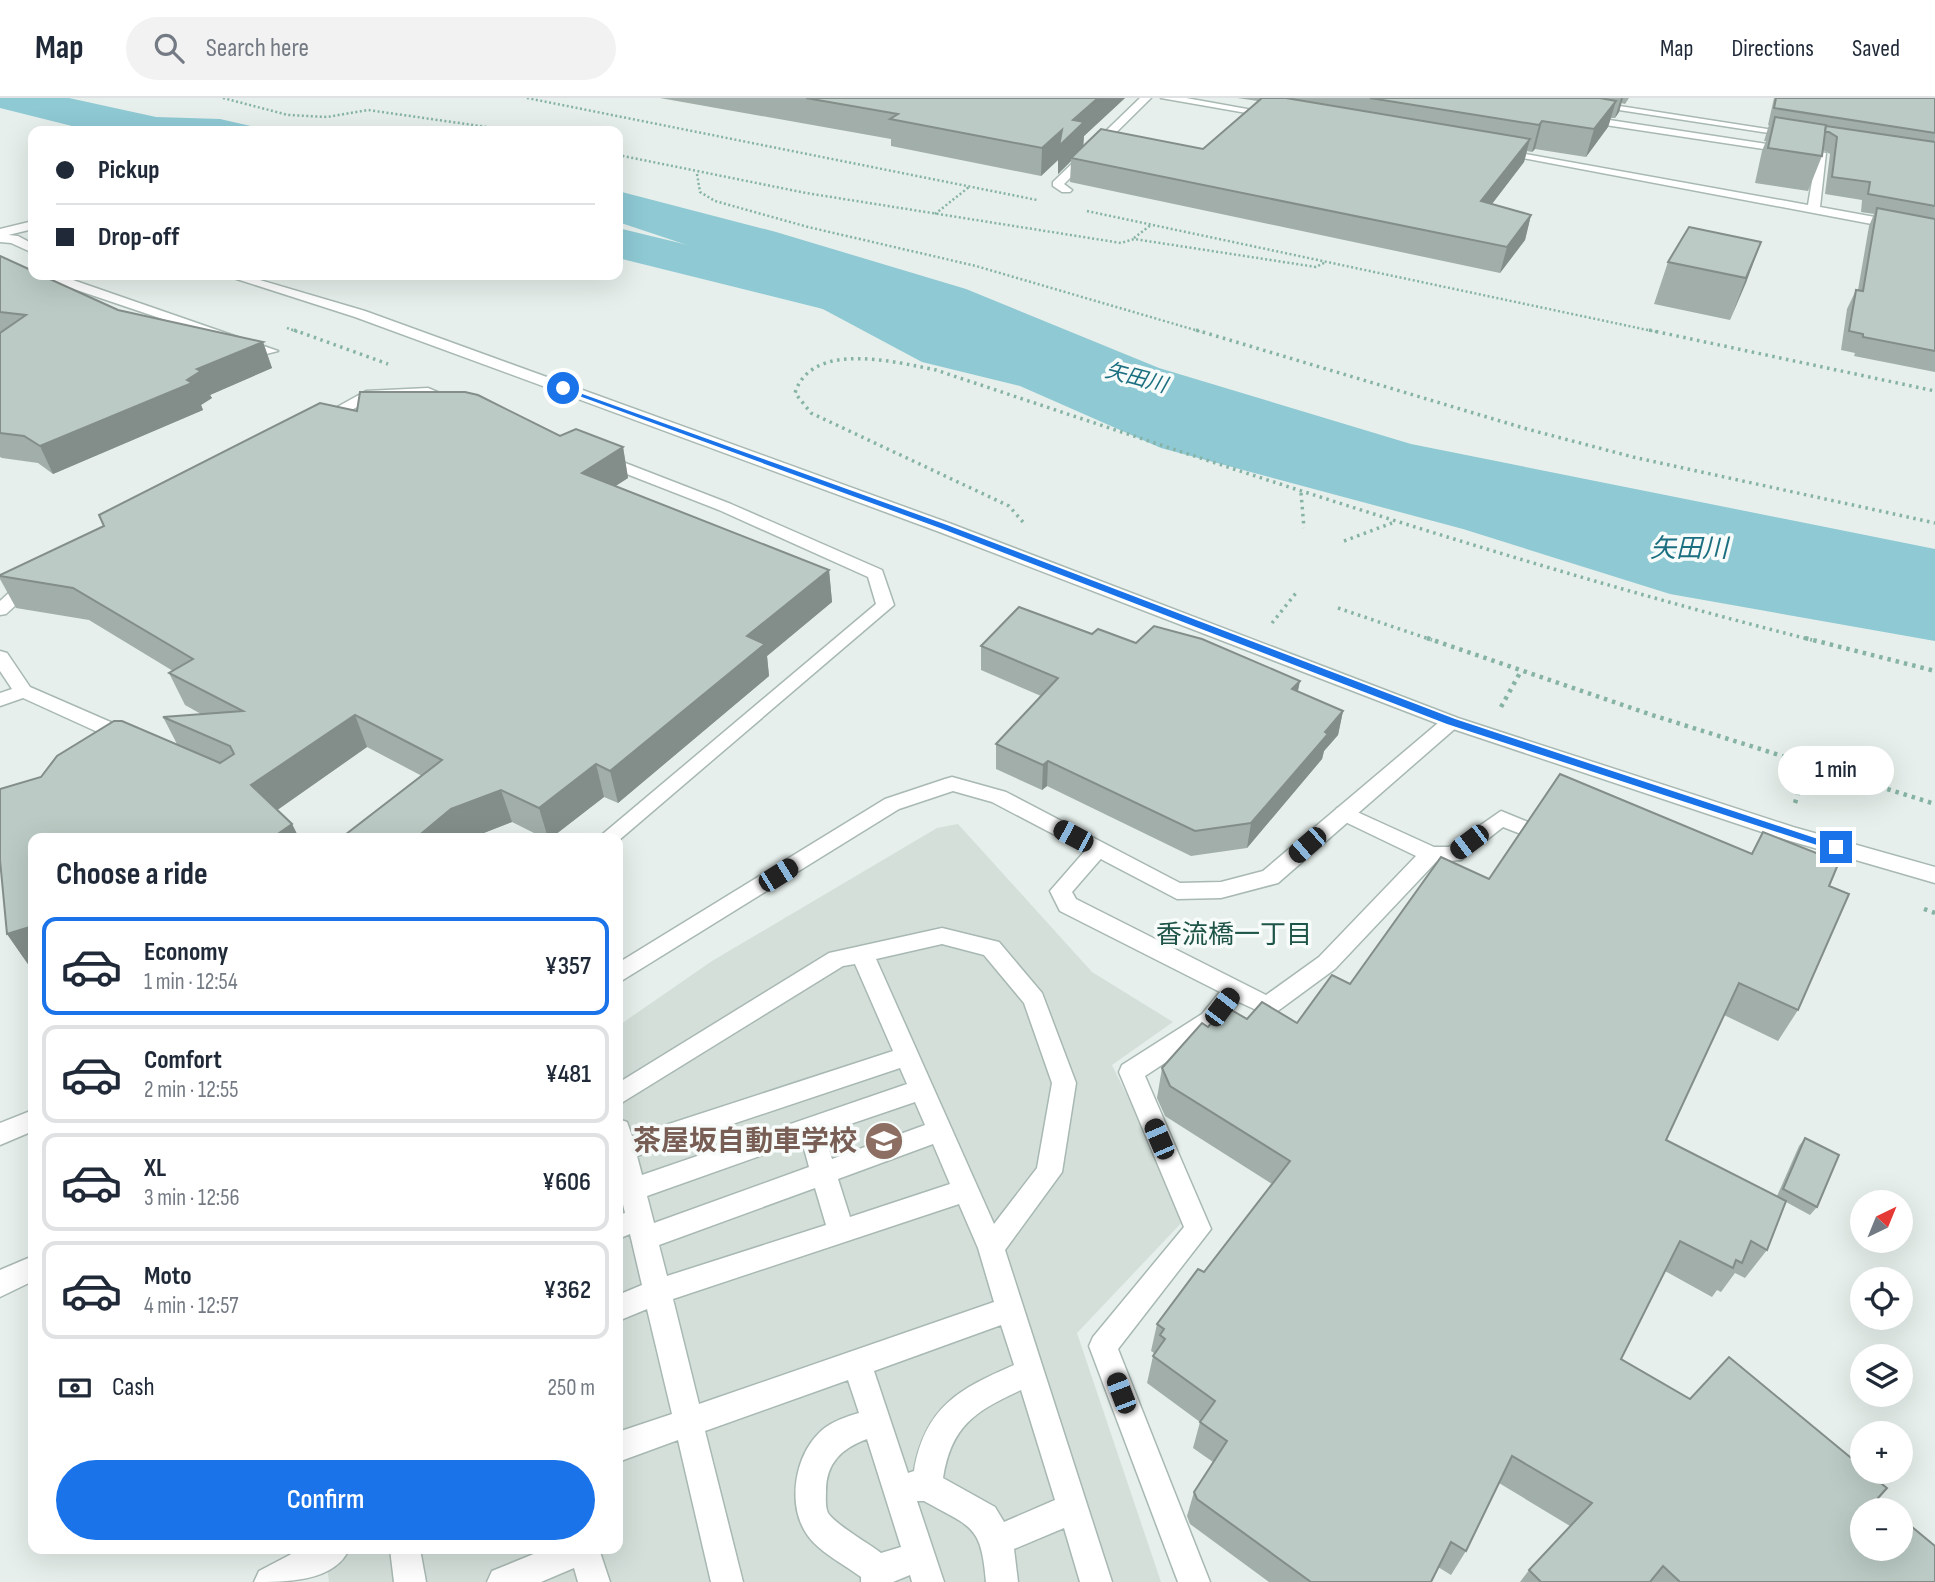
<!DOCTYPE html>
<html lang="en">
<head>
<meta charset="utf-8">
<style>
	:root { --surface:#fff; --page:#f2f2f3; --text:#1f2937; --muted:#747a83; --line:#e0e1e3; --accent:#1a73e8 }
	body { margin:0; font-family:"Sofia Sans Condensed","Noto Sans JP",sans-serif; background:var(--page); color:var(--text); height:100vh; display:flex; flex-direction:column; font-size:26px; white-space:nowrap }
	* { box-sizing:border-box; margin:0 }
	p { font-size:23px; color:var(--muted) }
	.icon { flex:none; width:38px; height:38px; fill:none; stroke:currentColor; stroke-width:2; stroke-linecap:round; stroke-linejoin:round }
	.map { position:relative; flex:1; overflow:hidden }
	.side { position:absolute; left:28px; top:735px; width:595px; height:721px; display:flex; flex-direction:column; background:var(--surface); border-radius:14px; box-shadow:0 7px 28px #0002 }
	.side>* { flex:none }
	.banner { position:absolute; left:28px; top:28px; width:595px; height:154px; border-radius:14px; box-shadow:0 7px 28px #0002; display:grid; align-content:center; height:154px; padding:0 28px; background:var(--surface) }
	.needle { width:46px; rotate:43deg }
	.tools { position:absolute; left:1850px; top:1092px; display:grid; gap:14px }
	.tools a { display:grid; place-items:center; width:63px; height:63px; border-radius:50%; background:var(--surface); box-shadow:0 7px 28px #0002; font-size:35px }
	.end { position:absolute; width:32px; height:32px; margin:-16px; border:9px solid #1a73e8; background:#fff; box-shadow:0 0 0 4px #fff }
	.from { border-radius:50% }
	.bubble { position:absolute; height:49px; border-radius:24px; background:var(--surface); box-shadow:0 7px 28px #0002; font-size:23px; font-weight:600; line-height:49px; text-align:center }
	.car { position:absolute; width:21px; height:42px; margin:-21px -10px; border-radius:9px; box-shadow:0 0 5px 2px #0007; background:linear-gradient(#222 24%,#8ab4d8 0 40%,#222 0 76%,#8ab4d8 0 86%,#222 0) }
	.banner b { display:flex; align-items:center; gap:24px; height:66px; font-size:26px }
	.banner b+b { border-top:2px solid var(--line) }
	.banner i { width:18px; height:18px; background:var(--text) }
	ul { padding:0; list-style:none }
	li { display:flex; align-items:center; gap:21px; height:98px; margin:0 14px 10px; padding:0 14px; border:4px solid var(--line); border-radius:14px }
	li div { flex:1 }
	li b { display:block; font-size:26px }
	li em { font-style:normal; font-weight:600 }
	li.active { border-color:var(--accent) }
	li>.icon { width:63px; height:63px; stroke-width:1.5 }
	h2 { padding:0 28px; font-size:32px; line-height:84px }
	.pay { display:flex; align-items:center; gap:18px; height:77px; padding:0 28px; font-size:26px }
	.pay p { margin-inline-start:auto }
	.cta { display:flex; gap:14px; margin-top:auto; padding:14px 28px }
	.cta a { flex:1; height:80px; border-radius:42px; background:var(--accent); color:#fff; font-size:28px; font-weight:600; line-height:80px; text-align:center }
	header { display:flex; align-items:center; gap:42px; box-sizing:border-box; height:98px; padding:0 35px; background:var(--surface); border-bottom:2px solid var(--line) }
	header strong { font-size:33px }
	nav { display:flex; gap:38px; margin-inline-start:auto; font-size:24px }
	.search { width:490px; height:63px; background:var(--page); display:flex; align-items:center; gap:18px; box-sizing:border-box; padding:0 24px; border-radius:38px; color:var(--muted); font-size:26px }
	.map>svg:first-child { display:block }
</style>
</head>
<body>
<header>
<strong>Map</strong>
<div class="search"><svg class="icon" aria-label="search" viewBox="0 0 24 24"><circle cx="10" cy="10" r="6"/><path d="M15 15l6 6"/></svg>Search here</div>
<nav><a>Map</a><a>Directions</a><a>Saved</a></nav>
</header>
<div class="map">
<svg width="1935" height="1484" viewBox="0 0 1935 1484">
	<rect width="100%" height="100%" fill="#e6efeb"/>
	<polygon fill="#d4dfda" points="958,726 1092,874 1173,924 1112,967 1187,1119 1077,1235 1161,1484 329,1484 325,1451 618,1451 618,928 712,863 937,730"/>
	<g fill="#8ec9d4">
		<polygon points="0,0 69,0 156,19 220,21 272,33 92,33 0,10"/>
		<polygon points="618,93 776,134 966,191 1159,270 1411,346 1935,451 1935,543 1670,496 1463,431 1161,350 1020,288 922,264 729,161 618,124"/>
	</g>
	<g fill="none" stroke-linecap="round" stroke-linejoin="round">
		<polygon fill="#8ec9d4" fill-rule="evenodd" points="618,130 894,197 902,208 894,219 875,224 618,160"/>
		<g stroke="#a8b8b2" stroke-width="3">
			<g id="service">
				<polygon points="0,136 18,138 33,146 33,155 11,145 0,144"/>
				<polygon points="58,177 75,177 70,181 278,253 266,256 53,184 52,181"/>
				<polygon points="428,290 461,304 454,308 426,298 374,300 325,326 320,328 312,323 366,293"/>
				<polygon points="602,356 731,406 882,472 894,507 618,743 618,740 598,740 876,506 868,479 719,412 596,364 596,358"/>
				<polygon points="33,477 42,482 39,486 6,516 0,517 0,503 27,478"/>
				<polygon points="0,553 7,555 30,589 138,636 141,641 138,646 124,646 23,600 0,608 0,595 12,591 0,573"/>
				<polygon points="1344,708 1434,749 1449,749 1501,713 1528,724 1531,729 1528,734 1521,736 1503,729 1461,762 1436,764 1335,871 1275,915 1267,917 1239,904 1218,930 1145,978 1211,1131 1118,1251 1210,1484 1178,1484 1089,1248 1093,1239 1184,1129 1119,974 1122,967 1202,916 1220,894 1060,813 1050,793 1091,746 1105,746 1109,751 1105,756 1072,794 1076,801 1266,897 1319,859 1416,758 1337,720 1334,715 1337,710"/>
				<path d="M942,830L999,844L1042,895L1076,985L1062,1074L1005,1152L1112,1484H1080L1064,1430L1014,1451L1018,1484H986C981,1426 972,1430 924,1403H917L944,1484H912L910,1477L893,1484H861V1479C845,1467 817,1453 806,1435C787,1405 795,1358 820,1334C830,1324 845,1319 859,1315L848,1282L705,1333L743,1484H711L678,1342L618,1364V1334L672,1316L647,1211L618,1223V1197L642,1187L630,1136L618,1141V1117L625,1115L618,1085V1021L627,1024L632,1038L893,953L855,866L843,868L618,1007V985L829,855ZM942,846L984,857L1024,905L1052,985L1037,1070L994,1126L876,861ZM900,970L907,986L642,1077L637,1058ZM915,1004L925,1027L832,1061L824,1035ZM802,1043L809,1069L654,1125L647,1098ZM933,1046L950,1086L850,1119L838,1081ZM815,1090L826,1127L667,1178L659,1147ZM959,1106L978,1150L994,1204L699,1306L673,1201ZM1001,1227L1014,1267C959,1291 925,1309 914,1373L908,1375L874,1273ZM1021,1292L1055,1402L1004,1424L995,1409L943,1380C951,1328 975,1313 1021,1292ZM867,1341L901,1449L881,1455C868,1445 836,1427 828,1415C825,1409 826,1399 826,1393C826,1365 842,1350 867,1341Z"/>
				<polygon points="33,1012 33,1033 0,1047 0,1025"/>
				<path d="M301,1451H349C335,1484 285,1484 254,1484L259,1473Z"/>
				<polygon points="390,1451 420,1451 426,1484 394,1484"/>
				<polygon points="546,1451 599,1451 610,1484 578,1484 574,1470 541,1484 487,1484 492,1473"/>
			</g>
		</g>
		<g stroke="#a8b8b2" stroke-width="3">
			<g id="minor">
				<polygon points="1140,0 1151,0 1064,86 1072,92 1070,94 1062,94 1053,88 1053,84"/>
				<polygon points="1161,0 1186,0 1280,17 1275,20"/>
				<polygon points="1541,0 1568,0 1799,36 1794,39"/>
				<polygon points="1583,18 1826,55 1820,109 1935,130 1935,138 1491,54 1497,51 1808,107 1816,59 1579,23 1578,21"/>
				<polygon points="33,123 33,131 0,139 0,131"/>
				<polygon points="224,177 243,177 365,213 949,425 1458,620 1793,729 1935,769 1935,785 1780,740 1444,628 937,433 355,219"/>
			</g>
		</g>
		<g stroke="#a8b8b2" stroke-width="3">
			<g id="tertiary">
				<polygon points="1451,618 1461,624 1458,628 1278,785 1221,800 1177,801 992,704 953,693 899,711 618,885 618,865 885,701 945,681 952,679 1006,694 1180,785 1221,784 1263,773 1444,620"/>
				<polygon points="33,1158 33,1183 0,1199 0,1172"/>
			</g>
		</g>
		<g stroke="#86b3a5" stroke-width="2.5" stroke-dasharray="2 2.5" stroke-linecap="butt">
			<polyline points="223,0 288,17 327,19 368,12 515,33"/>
			<polyline points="527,0 1037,102"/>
			<polyline points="618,57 806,95 1121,145 1134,141 1316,169 1326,164"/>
			<polyline points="697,76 700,94 715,103 808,129 976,168 1202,234"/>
			<polyline points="1087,113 1657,234"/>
			<polyline points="935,116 969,89"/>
			<polyline points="1134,140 1151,127"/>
			<polyline points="287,230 298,234"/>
		</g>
		<g stroke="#86b3a5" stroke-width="3.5" stroke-dasharray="2.5 4.5" stroke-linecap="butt">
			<polyline points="294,232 388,266"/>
			<polyline points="1196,232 1527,331 1633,359 1935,425"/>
			<polyline points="1649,232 1935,293"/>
			<polyline points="1301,395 1304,430"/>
			<path d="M1023,424L1009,408L811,315L795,295C812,242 895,264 936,272C1226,369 1515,467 1812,542"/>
			<polyline points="1344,443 1392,425"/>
			<polyline points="1338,510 1432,542"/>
			<polyline points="1272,525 1296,495"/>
		</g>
		<g stroke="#86b3a5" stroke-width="4.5" stroke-dasharray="3.5 5" stroke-linecap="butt">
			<polyline points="1427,540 1652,617 1935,706"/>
			<polyline points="1805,540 1935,573"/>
			<polyline points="1501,609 1521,573"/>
			<polyline points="1795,705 1807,666"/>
			<polyline points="1924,811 1935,815"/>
		</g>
		<use href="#service" fill="#fff" fill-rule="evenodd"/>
		<use href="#minor" fill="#fff" fill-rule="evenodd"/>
		<use href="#tertiary" fill="#fff" fill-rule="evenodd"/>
	</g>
	<g fill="#a1aea9">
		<polygon points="660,0 1125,0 1084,38 1083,48 1203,51 1258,3 1237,0 1629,0 1625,6 1621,5 1619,14 1615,20 1611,20 1608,29 1586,59 1535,51 1532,54 1527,53 1524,64 1492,106 1531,117 1525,142 1500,175 1070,84 1071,63 1058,76 1058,62 1041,78 891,48 891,41"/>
		<polygon points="1774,0 1935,0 1935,274 1854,258 1855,255 1841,252 1847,211 1856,192 1858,192 1869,128 1874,116 1861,114 1862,102 1825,96 1830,56 1823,52 1822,58 1808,93 1755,85 1762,53 1766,43 1764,43 1769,27 1768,27"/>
		<polygon points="1761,144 1730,222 1654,206 1668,164"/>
		<polygon points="0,158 118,212 263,244 272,270 210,297 212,300 201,307 203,312 53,376 38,365 2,360 0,359"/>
		<polygon points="360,294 465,294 478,297 560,338 576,331 623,349 628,380 615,388 829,472 832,504 767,558 769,578 618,705 604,699 551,740 544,740 512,724 471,740 341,740 422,678 367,649 277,712 292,726 299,740 33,740 33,868 30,869 7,836 0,762 0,691 41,679 57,658 114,623 122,623 177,646 163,619 201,616 185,607 169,575 173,573 89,522 16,510 0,481 0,477 104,428 99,417 320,305 357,313"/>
		<polygon points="1092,536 1136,545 1297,593 1343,613 1338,637 1324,653 1322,661 1247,750 1191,758 1047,688 1042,692 996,671 996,646 1041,598 981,572 981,548"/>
		<polygon points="1763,734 1829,788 1798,912 1778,943 1724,917 1666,1042 1777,1098 1799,1048 1805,1040 1817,1109 1810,1117 1786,1104 1767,1152 1745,1180 1735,1175 1721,1194 1717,1192 1712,1199 1665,1173 1621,1261 1690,1301 1878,1400 1935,1484 1520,1484 1529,1472 1570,1428 1499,1385 1466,1453 1451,1477 1438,1469 1431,1484 1269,1484 1190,1426 1187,1418 1194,1394 1213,1364 1193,1350 1200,1324 1147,1285 1153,1258 1154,1255 1151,1253 1157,1226 1204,1174 1272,1086 1165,1018 1157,1000 1162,970 1208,929 1247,921 1297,925 1350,886 1489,781 1751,756"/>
	</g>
	<g fill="#838d89">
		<polygon points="1098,0 1125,0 1084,38 1083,51 1071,60 1071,63 1058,76 1058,62 1041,78 1042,50"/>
		<polygon points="1621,0 1623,0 1619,14 1615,20"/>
		<polygon points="1616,3 1608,29 1586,59 1594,31"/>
		<polygon points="1542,23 1535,51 1532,54 1539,27"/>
		<polygon points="1530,41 1524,64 1475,128 1481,103"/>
		<polygon points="1531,117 1525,142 1500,175 1507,149"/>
		<polygon points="1761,144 1746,185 1730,222 1746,180"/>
		<polygon points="263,244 272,270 210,297 212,300 201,307 203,312 53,376 40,348 187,282 197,271"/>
		<polygon points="623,349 628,380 588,406 582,375"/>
		<polygon points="829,472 832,504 767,558 769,578 618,705 610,673 747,538"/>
		<polygon points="1300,583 1295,608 1292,591"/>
		<polygon points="1343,613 1338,637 1324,653 1322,661 1247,750 1251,725"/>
		<polygon points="355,617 367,649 266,720 251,687"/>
		<polygon points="1048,663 1047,688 1042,692 1043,667"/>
		<polygon points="596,666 604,699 551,740 548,740 539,710"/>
		<polygon points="501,692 512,724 471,740 416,740 451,711"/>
		<polygon points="292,726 299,740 272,740"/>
		<polygon points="33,828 33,868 30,869 7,836"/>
	</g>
	<g fill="#bbcac4" stroke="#838d89" stroke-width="2">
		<polygon points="806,0 1098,0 1073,22 1084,24 1059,48 1062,32 1042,50 890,21 898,16"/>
		<polygon points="1262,0 1286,0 1530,41 1481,103 1531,117 1507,149 1071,60 1101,31 1203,51"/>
		<polygon points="1370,0 1600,0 1616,3 1594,31 1542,23 1539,27"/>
		<polygon points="1776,0 1935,0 1935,35 1774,10"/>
		<polygon points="1775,19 1826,27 1822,58 1768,50"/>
		<polygon points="1826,28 1935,44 1935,108 1868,96 1870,84 1832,79 1837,39 1829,34 1825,34"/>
		<polygon points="1877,110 1935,121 1935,253 1863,239 1863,236 1849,233 1856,192 1863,193"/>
		<polygon points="1689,129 1761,144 1746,180 1668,164"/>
		<polygon points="0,158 33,173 33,177 41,177 118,212 263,244 197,271 201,273 187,282 192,285 40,348 24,338 0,335 0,235 26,217 0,214"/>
		<polygon points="360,294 465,294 478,297 560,338 576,331 623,349 582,375 829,472 747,538 765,546 610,673 596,666 539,710 501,692 451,711 416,740 341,740 442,662 355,617 251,687 292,726 272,740 33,740 33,828 7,836 0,762 0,691 41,679 57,658 114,623 122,623 220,665 234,656 230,648 163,619 243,613 169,575 193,561 73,490 0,478 0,477 104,428 99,417 320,305 357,313"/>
		<polygon points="1019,509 1092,536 1098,531 1136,545 1154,528 1202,541 1300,583 1292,591 1343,613 1325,634 1328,636 1251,725 1195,733 1048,663 1043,667 996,646 1058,580 981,548"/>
		<polygon points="1560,676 1752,756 1763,734 1839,764 1829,788 1849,796 1798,912 1739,885 1666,1042 1786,1103 1767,1152 1751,1143 1742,1165 1736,1162 1733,1170 1680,1143 1621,1261 1690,1301 1729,1259 1862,1369 1862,1374 1867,1374 1887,1390 1878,1400 1892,1412 1862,1412 1862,1451 1900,1451 1900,1419 1935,1448 1935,1484 1680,1484 1663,1468 1650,1484 1541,1484 1529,1472 1592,1405 1512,1358 1466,1453 1451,1444 1431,1484 1311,1484 1197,1401 1194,1394 1227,1343 1200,1324 1215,1303 1153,1258 1165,1241 1160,1237 1164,1231 1157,1226 1198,1171 1204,1174 1290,1063 1170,988 1162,970 1202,925 1208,929 1226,909 1247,921 1262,904 1297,925 1332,877 1350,886 1441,759 1489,781"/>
		<polygon points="1805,1040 1839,1057 1817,1109 1783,1091"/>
	</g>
	<polygon fill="#1a73e8" points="560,288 947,427 1455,621 1842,749 1832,752 1447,626 940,430 560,291"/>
	<defs>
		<g id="university-disc" transform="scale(2.0125)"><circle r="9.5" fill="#8d6e63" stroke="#f7fbf9"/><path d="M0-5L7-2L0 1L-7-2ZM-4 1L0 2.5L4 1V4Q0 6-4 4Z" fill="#fff"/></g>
	</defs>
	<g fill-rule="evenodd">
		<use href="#university-disc" x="884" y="1043"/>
	</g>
	<g text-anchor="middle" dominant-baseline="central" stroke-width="7" stroke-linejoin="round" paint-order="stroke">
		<g font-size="21" font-style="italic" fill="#1c6f80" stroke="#f7fbf9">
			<text transform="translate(1136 280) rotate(15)">矢田川</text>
		</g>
		<g font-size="26" font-style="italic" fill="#1c6f80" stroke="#f7fbf9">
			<text x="1689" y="451">矢田川</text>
		</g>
		<g font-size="26" fill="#1f5548" stroke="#f7fbf9">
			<text x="1234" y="837">香流橋一丁目</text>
		</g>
		<g font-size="28" font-weight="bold" fill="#785e54" stroke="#f7fbf9" text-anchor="end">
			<text x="857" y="1043">茶屋坂自動車学校</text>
		</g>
	</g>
</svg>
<div class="tools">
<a><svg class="needle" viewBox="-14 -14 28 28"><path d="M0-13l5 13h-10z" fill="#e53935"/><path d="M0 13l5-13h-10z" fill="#747a83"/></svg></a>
<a><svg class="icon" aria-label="locate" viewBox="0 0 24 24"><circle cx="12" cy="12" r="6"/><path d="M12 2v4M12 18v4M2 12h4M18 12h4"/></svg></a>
<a><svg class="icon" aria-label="layers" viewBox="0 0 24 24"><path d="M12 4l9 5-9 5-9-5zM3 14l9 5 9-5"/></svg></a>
<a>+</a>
<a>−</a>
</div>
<i class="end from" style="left:563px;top:290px"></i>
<i class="end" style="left:1836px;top:749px"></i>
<div class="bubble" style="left:1778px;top:648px;width:116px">1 min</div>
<i class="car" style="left:1073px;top:738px;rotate:298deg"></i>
<i class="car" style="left:1469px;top:744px;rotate:233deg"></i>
<i class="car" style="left:1307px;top:747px;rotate:229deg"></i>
<i class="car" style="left:778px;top:777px;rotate:58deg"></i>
<i class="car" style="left:1222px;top:909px;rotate:37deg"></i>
<i class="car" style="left:1159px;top:1041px;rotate:337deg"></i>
<i class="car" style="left:1121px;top:1295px;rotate:339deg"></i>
<div class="banner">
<b><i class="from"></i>Pickup</b>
<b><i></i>Drop-off</b>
</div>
<section class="side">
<h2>Choose a ride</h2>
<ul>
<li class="active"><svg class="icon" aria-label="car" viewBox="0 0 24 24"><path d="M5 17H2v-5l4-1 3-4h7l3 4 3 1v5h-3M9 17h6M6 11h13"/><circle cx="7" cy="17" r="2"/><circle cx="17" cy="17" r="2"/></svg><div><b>Economy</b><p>1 min · 12:54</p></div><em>¥357</em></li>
<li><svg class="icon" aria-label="car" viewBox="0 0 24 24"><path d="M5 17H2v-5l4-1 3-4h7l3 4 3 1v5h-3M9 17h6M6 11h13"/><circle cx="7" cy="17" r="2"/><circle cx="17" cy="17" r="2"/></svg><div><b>Comfort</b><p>2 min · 12:55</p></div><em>¥481</em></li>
<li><svg class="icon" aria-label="car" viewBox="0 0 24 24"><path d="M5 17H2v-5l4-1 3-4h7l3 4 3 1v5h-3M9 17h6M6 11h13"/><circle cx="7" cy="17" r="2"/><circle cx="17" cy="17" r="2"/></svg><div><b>XL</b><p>3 min · 12:56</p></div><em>¥606</em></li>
<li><svg class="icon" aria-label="car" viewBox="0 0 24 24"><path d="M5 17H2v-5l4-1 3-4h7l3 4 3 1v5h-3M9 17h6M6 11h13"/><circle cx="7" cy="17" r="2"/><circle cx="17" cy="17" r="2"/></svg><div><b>Moto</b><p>4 min · 12:57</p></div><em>¥362</em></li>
</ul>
<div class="pay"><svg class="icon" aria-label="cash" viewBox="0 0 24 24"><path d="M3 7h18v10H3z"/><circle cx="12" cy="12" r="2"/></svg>Cash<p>250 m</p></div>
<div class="cta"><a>Confirm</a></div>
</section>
</div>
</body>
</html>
